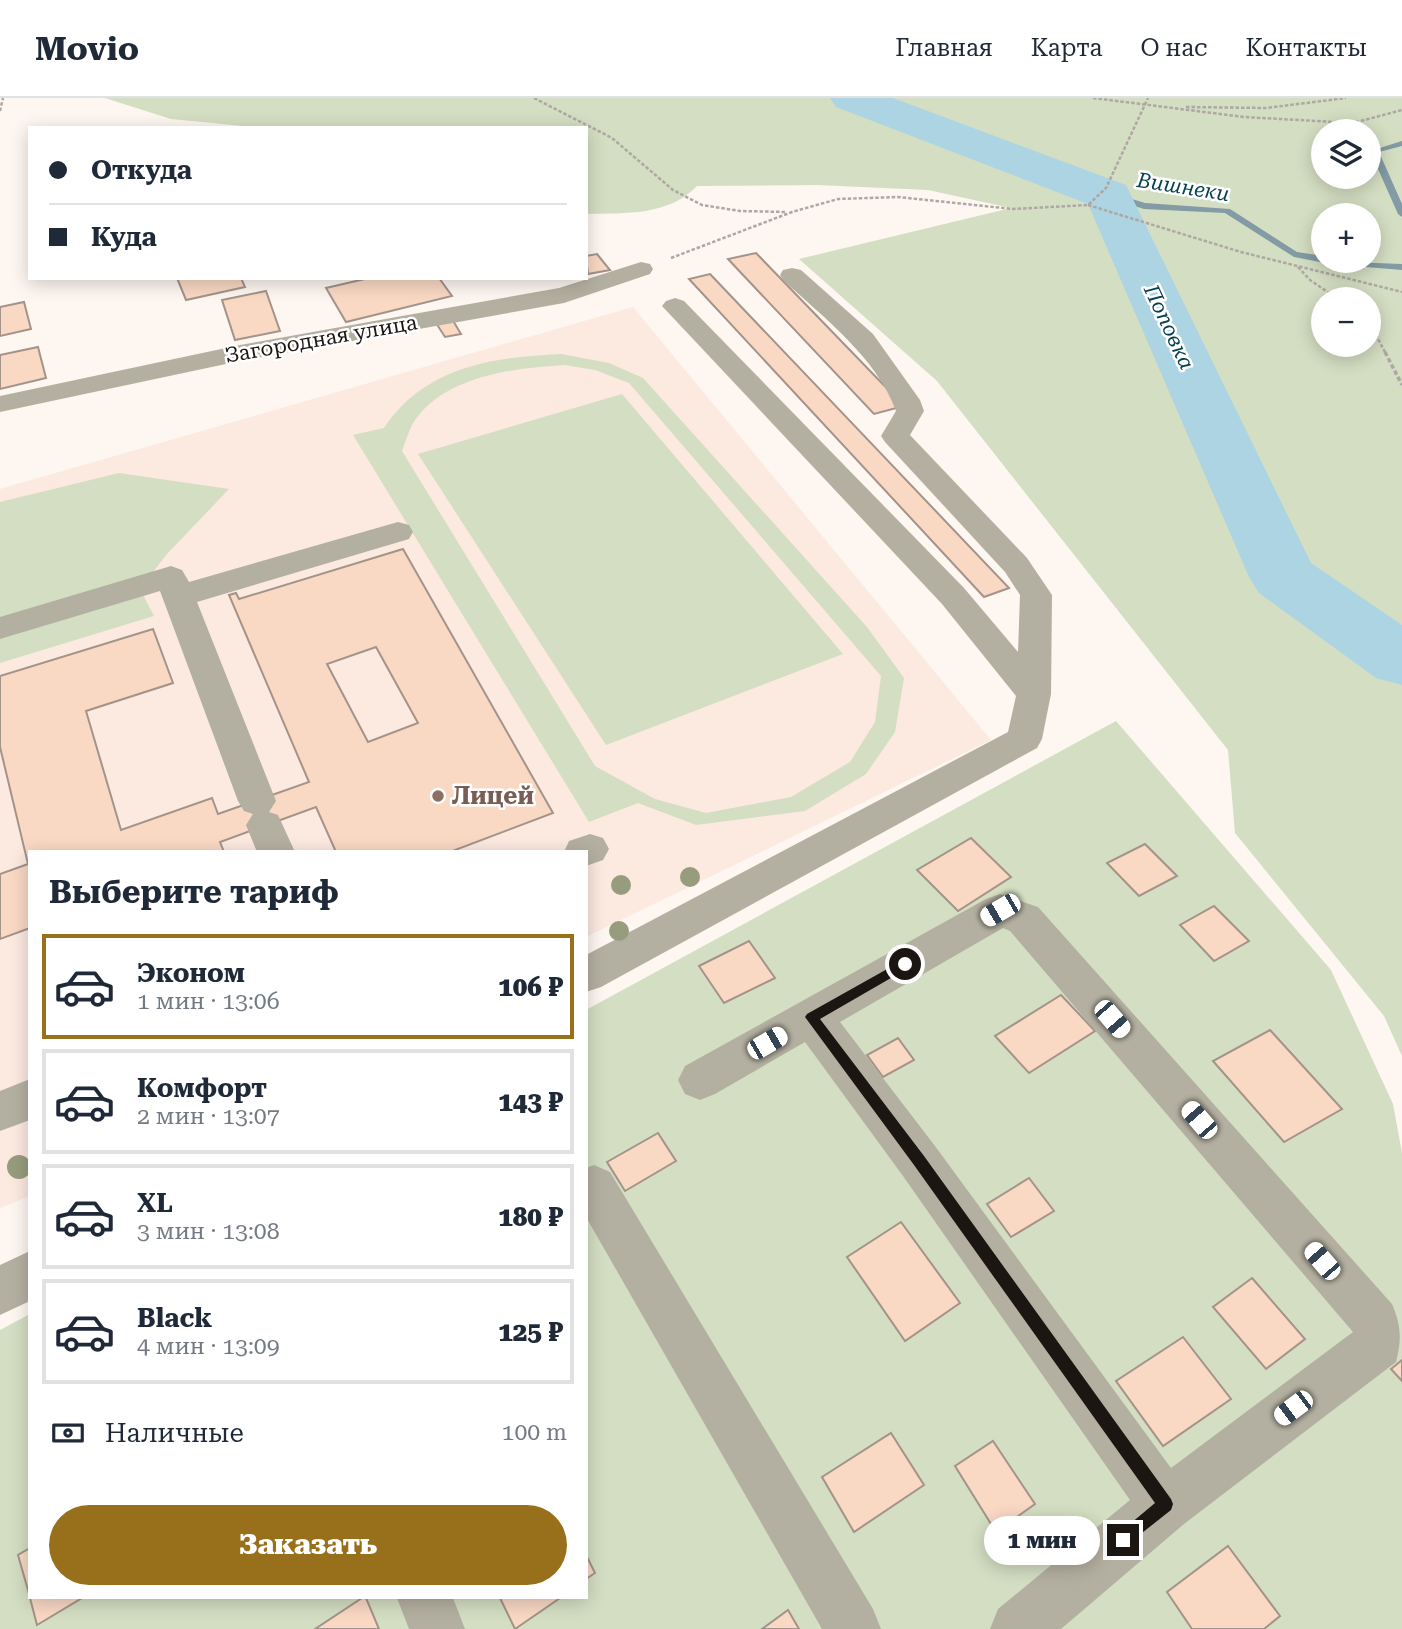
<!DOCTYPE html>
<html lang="ru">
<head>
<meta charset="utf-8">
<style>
	:root { --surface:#fff; --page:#f6f6f7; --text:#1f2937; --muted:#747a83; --line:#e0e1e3; --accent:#986f1b }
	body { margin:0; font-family:"Roboto Serif",serif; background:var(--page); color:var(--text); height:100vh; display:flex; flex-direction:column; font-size:26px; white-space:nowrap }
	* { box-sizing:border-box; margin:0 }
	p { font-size:23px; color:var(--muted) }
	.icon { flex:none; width:38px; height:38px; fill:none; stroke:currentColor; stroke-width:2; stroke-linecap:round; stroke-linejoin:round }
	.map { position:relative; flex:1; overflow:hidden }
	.panel { position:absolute; left:28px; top:752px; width:560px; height:749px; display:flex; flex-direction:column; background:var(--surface); border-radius:0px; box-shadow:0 4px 18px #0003 }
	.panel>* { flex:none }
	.hud { position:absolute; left:28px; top:28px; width:560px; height:154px; border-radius:0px; box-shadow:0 4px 18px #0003; display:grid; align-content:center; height:154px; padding:0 21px; background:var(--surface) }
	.controls { position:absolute; left:1311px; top:21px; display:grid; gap:14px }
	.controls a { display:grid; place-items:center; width:70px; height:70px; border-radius:50%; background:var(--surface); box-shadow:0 4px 18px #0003; font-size:35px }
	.end { position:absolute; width:32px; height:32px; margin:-16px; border:9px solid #1c1612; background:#fff; box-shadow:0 0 0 4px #fff }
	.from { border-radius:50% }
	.bubble { position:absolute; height:49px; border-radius:24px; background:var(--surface); box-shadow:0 4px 18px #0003; font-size:23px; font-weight:800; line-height:49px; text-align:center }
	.car { position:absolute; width:21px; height:42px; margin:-21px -10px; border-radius:9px; box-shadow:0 0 5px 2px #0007; background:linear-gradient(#fff 24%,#345 0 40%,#fff 0 76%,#345 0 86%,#fff 0) }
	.hud b { display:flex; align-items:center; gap:24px; height:66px; font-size:26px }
	.hud b+b { border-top:2px solid var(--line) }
	.hud i { width:18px; height:18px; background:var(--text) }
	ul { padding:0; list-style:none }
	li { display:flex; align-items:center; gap:21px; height:105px; margin:0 14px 10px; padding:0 7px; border:4px solid var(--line); border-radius:0px }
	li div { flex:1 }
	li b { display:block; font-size:26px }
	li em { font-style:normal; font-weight:800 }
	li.on { border-color:var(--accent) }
	li>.icon { width:63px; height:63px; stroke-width:1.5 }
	h2 { padding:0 21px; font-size:32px; line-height:84px }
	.pay { display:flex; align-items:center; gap:18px; height:77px; padding:0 21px; font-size:26px }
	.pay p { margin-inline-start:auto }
	.action { display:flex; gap:14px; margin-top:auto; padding:14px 21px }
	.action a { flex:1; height:80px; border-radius:42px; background:var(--accent); color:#fff; font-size:28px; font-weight:800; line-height:80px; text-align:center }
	header { display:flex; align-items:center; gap:42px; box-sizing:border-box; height:98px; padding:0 35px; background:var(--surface); border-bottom:2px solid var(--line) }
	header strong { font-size:33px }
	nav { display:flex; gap:38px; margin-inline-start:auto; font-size:24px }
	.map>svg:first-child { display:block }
</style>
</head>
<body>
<header>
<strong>Movio</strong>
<nav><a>Главная</a><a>Карта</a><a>О нас</a><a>Контакты</a></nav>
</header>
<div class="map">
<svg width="1402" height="1531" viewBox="0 0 1402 1531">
	<rect width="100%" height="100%" fill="#fdf6f1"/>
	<polygon fill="#fce9e0" points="633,209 991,642 586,839 586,754 30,754 30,1098 0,1110 0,391"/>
	<g fill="#d4dec2" fill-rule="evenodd">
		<path d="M105,0H1402V958L1384,918L1235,735L1228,652L937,283L799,161L1011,110L928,92L817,87L697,88C668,118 626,115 586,116V30H263L171,21ZM1323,33H1368V79H1323ZM1368,117V163H1323V117ZM1323,201H1368V247H1323Z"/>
		<path d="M561,256L609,265L643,280L867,529L904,580L895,634L866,676L805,713L696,727L638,705L589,724L353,337L384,330C424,269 493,259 561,256ZM565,267L595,272L629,285L881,578L875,624L850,664L791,699L706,715L655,701L595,668L402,353C405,345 408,335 412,327C441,278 514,270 565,267Z"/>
		<polygon points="622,296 843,556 606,647 418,356"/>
		<polygon points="119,375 229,391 166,457 140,491 154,518 0,565 0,404"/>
		<polygon points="1116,623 1331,872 1393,1006 1402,1055 1402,1531 0,1531 0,1232 30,1216 30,1500 586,1500 586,912"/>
	</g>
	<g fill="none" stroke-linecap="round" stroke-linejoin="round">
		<g fill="#829ba4" fill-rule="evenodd">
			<polygon points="1402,43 1402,48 1379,54 1402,106 1402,119 1398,116 1370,53"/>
			<polygon points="1109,94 1145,105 1230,111 1297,154 1323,158 1323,163 1402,166 1402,172 1330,166 1294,159 1225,115 1144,111 1106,99 1106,95"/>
		</g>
		<polygon fill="#add4e3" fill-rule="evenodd" points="830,0 893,0 1126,87 1311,465 1402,527 1402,587 1376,580 1259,495 1249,479 1088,106 836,9"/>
	</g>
	<g fill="#f9d8c4" stroke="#a49389" stroke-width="2" fill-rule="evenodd">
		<polygon points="756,155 904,308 874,316 728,161"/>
		<polygon points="597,156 610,172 588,176 586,158"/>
		<polygon points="710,176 1009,490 984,499 689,181"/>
		<polygon points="177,180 241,180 245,189 186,202"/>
		<polygon points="369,180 439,180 452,198 346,224 326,190"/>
		<polygon points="266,193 280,233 235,242 222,202"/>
		<polygon points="24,204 31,231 0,238 0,209"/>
		<polygon points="452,221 461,236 445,239 436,225"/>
		<polygon points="38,249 46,280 0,291 0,257"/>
		<path d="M403,451L553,715L450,754H336L316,709L220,744L224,754H30V830L0,841V776L28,766L0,649V578L153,531L173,585L86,613L121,732L212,700L218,716L309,684L229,497L236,495L239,501ZM376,549L418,625L368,644L327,566Z"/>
		<polygon points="971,740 1011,779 958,813 917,772"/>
		<polygon points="1145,746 1177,778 1139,798 1107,765"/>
		<polygon points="1214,808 1249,843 1214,863 1180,827"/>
		<polygon points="749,843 775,880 724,905 699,868"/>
		<polygon points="1061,897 1095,933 1029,975 995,938"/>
		<polygon points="1270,932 1342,1011 1284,1044 1213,963"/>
		<polygon points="898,940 914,962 883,979 867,957"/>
		<polygon points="658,1035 676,1063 625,1093 607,1064"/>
		<polygon points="1029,1080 1054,1113 1011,1139 987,1106"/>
		<polygon points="901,1124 960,1205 905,1243 847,1159"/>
		<polygon points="1252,1180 1305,1241 1266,1271 1213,1209"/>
		<polygon points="1183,1239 1231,1301 1163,1348 1116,1283"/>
		<polygon points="1402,1262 1402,1283 1391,1271"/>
		<polygon points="891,1335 924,1387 854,1434 822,1379"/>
		<polygon points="993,1343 1035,1406 996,1434 955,1368"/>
		<polygon points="1228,1448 1280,1518 1264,1531 1192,1531 1167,1494"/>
		<polygon points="30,1450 30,1499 18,1457"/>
		<polygon points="586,1457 595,1475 586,1481"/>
		<polygon points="30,1500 82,1500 37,1527"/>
		<polygon points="362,1500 366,1500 379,1531 315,1531"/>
		<polygon points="500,1500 560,1500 515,1531"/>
		<polygon points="788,1512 799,1531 762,1531"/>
	</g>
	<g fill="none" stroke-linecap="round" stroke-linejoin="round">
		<g stroke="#aea7a3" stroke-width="2.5" stroke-dasharray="3.5 2" stroke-linecap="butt">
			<polyline points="534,0 612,40 673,92 702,107 740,113 787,114"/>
			<polyline points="1093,0 1244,19 1353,25 1402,12"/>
			<polyline points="1186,9 1266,10 1346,0"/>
			<polyline points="0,13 3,0"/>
			<polyline points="1088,107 1241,154 1402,194"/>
			<polyline points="671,160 792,114 838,101 898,99 1013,111 1088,107 1106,90 1148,0"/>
			<polyline points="1298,169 1310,182 1338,201"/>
			<polyline points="1368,222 1386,256"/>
		</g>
		<polyline stroke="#aea7a3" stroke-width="3.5" stroke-dasharray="4.5 2.5" stroke-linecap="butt" points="1385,254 1402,287"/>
		<g fill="#b4b0a1" fill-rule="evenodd">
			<polygon points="641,164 650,166 653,171 650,176 564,205 240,263 0,314 0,298 240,247 559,190"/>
			<path d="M792,170L801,172L873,236L920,302L924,313L910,337L1027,460L1052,497L1051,596L1042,641L1037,650L601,889L586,894V857L1008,634L1016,598L942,506L662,208L666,203L675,200L684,203L964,490L1018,554L1020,497L1005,474L885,344L881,338L896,313C877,260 823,219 783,182L780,177L783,172Z"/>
			<polygon points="398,424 409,427 413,434 409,441 197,504 276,703 269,714 278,717 295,754 257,754 246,727 253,716 244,713 238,703 160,493 0,541 0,519 171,468 182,472 189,484"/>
			<polygon points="590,736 603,740 609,751 603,762 586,768 586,754 564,754 569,743"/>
			<path d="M1000,796L1038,809L1392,1206C1401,1227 1402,1241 1396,1264L1184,1426L1061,1531H990L998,1511L1130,1402L903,1078L805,944L715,996L700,1002L685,996L678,982L685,968L986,801ZM1003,830L1010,833L1353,1234L1171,1370L935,1048L840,924Z"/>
			<polygon points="30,981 30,1022 0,1033 0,993"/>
			<polygon points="594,1067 610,1074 873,1511 881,1531 822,1531 586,1119 586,1070"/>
			<polygon points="30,1153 30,1203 0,1217 0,1167"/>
			<polygon points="397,1500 453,1500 465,1531 409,1531"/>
		</g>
	</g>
	<g fill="#979c7e">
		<circle cx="690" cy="779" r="10"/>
		<circle cx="621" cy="787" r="10"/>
		<circle cx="619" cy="833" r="10"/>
		<circle cx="19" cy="1069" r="12"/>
	</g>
	<polygon fill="#1c1612" points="905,861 910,862 910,869 820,921 924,1058 1171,1401 1173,1406 1171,1412 1123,1450 1118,1448 1115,1442 1118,1436 1155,1405 914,1067 805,919 807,916"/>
	<circle fill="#8d6e63" stroke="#fff" stroke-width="2.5" cx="438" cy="698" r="7"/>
	<g text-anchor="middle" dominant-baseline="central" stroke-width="5" stroke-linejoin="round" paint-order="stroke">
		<g font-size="21" font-style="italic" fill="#074151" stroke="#fff">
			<text transform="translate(1183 89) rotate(9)">Вишнеки</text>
			<text transform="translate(1169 229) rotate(65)">Поповка</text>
		</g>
		<g font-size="21" fill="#1c1612" stroke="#fff">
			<text transform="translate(321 241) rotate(-10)">Загородная улица</text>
		</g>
		<g font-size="24" font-weight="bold" fill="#785e54" stroke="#fff" text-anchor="start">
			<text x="452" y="698">Лицей</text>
		</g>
	</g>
</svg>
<div class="controls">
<a><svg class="icon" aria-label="layers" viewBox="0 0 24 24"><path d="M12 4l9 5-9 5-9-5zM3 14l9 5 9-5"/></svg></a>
<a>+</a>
<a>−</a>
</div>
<i class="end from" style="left:905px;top:866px"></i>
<i class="end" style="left:1123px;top:1442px"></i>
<div class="bubble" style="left:984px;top:1418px;width:116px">1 мин</div>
<i class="car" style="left:1000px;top:812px;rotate:240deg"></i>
<i class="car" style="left:1112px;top:921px;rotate:139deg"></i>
<i class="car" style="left:767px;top:945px;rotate:60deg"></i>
<i class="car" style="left:1199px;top:1022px;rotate:319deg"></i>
<i class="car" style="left:1322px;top:1163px;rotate:319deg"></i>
<i class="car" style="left:1293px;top:1310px;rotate:233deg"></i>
<div class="hud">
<b><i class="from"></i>Откуда</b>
<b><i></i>Куда</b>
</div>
<section class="panel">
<h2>Выберите тариф</h2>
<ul>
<li class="on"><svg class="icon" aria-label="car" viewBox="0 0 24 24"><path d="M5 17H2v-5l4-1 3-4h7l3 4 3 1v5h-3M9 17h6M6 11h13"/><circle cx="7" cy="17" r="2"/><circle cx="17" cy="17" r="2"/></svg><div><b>Эконом</b><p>1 мин · 13:06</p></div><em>106 ₽</em></li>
<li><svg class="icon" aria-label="car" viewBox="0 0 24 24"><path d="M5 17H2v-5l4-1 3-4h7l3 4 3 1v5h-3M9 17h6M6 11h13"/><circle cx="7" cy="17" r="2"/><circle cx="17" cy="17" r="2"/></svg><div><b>Комфорт</b><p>2 мин · 13:07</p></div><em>143 ₽</em></li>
<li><svg class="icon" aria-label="car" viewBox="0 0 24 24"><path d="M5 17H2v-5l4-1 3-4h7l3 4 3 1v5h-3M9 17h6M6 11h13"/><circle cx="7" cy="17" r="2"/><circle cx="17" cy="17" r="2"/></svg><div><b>XL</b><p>3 мин · 13:08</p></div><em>180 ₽</em></li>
<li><svg class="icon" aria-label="car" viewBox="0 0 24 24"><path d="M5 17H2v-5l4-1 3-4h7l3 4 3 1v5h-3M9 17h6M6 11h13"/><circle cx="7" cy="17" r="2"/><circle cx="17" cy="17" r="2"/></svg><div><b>Black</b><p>4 мин · 13:09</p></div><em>125 ₽</em></li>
</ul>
<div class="pay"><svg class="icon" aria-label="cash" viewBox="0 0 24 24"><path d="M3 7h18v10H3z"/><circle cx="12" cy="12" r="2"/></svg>Наличные<p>100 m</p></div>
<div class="action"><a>Заказать</a></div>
</section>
</div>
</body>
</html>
